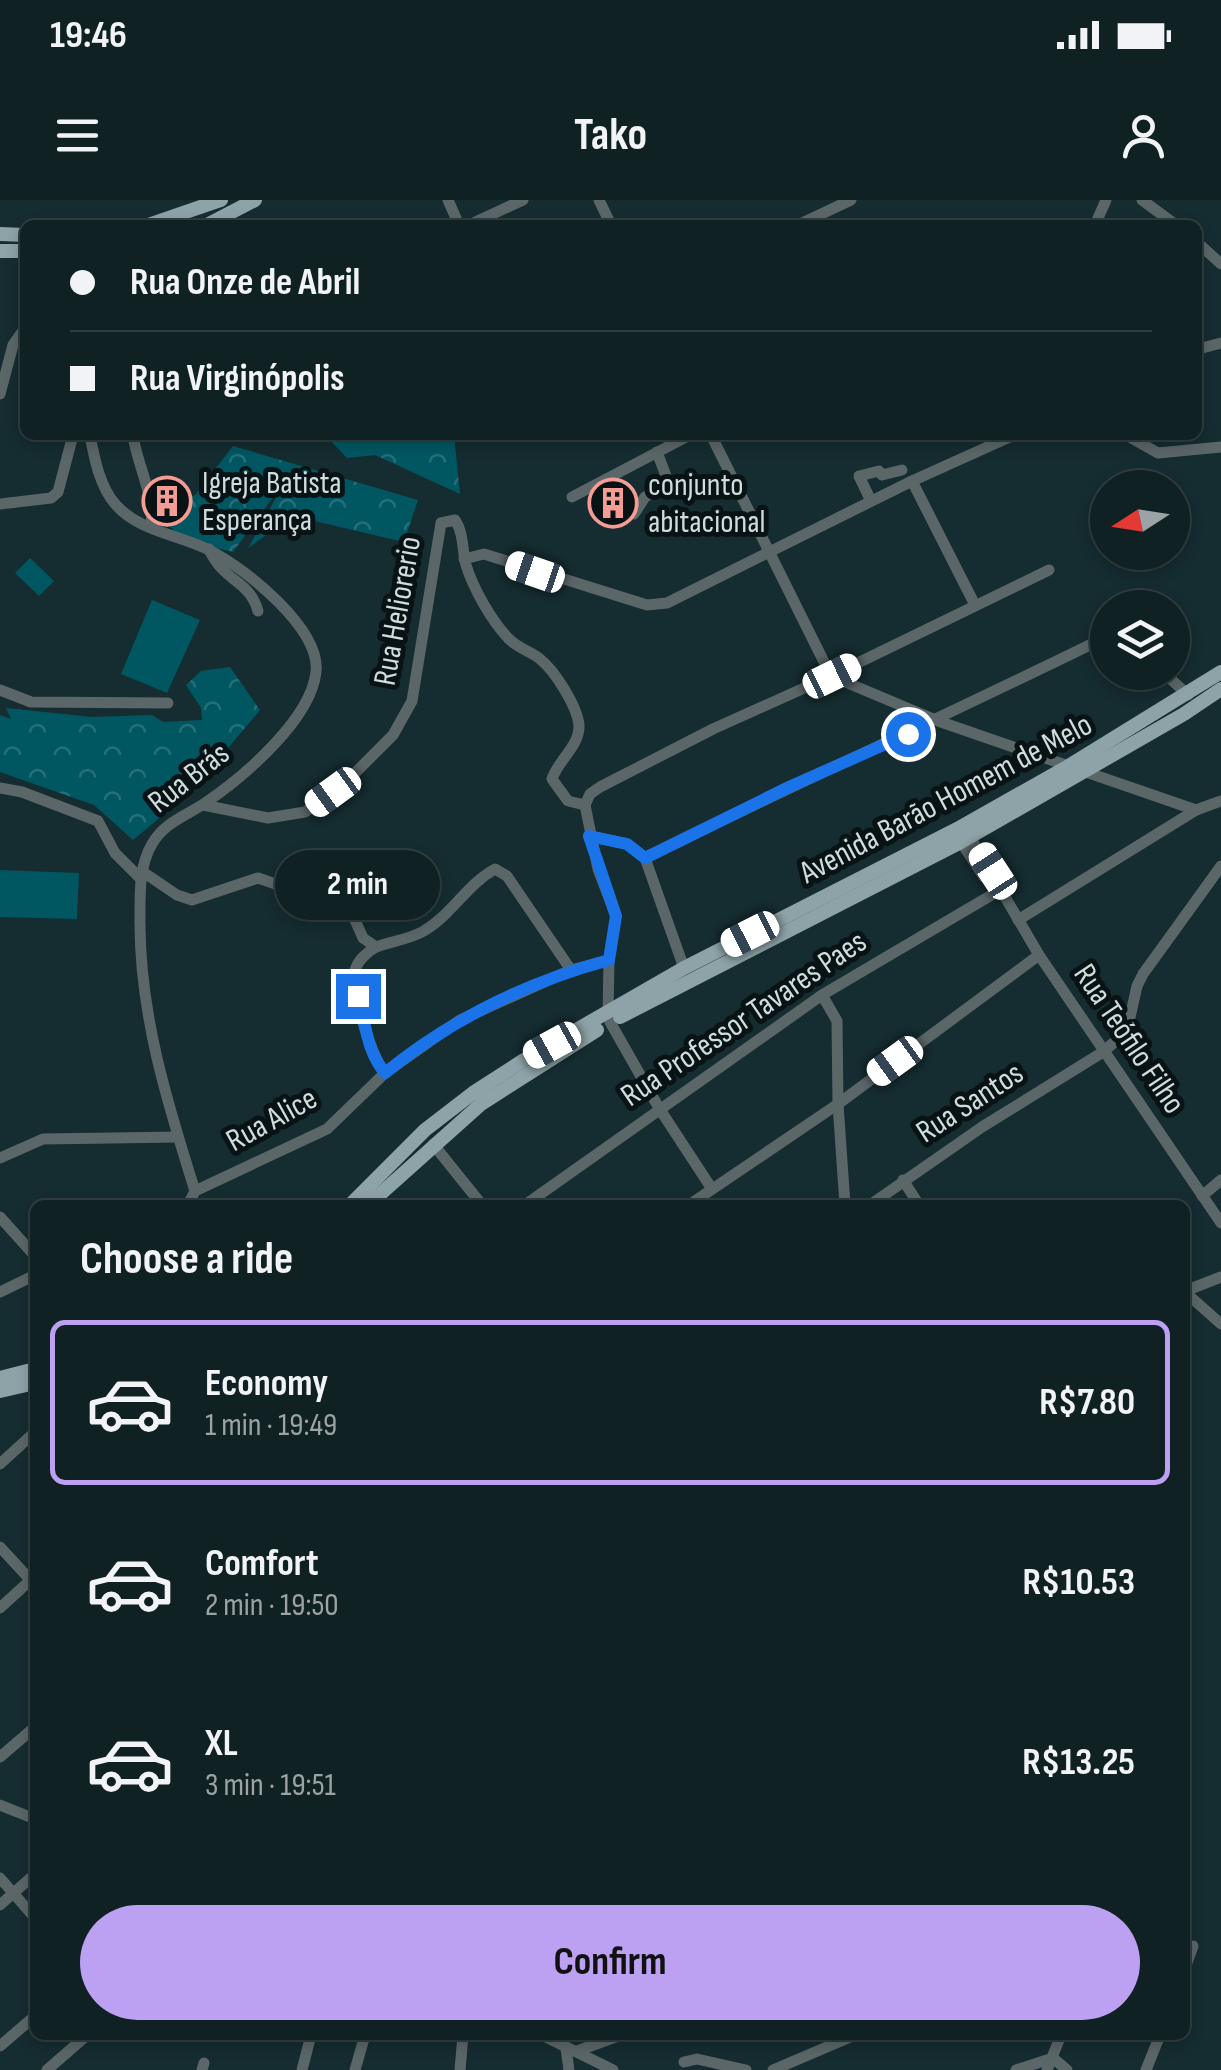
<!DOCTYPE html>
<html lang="en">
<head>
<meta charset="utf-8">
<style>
	:root { --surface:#102124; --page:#19292c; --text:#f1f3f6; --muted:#9ca3a6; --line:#303e41; --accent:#bca0f2 }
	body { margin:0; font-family:"Sofia Sans Condensed",sans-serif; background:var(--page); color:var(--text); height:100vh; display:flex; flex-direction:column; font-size:38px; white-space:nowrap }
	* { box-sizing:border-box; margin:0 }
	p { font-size:32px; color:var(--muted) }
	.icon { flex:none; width:55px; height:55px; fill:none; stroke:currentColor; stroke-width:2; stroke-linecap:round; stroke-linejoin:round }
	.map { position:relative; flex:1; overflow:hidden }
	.sheet { position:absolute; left:30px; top:1000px; width:1160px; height:840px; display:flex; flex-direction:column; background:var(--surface); border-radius:15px; box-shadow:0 5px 15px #0003,0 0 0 2px var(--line) }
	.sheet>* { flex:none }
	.guide { position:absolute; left:20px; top:20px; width:1182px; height:220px; border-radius:15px; box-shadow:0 5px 15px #0003,0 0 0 2px var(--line); display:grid; align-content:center; height:220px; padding:0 50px; background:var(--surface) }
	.needle { width:65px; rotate:258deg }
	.tools { position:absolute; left:1090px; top:270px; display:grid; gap:20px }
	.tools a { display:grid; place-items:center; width:100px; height:100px; border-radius:50%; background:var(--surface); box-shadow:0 5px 15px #0003,0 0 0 2px var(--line); font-size:50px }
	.end { position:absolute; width:45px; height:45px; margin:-22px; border:12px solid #1a73e8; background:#fff; box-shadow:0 0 0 5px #fff }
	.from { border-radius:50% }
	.bubble { position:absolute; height:70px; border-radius:35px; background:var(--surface); box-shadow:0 5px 15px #0003,0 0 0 2px var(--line); font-size:32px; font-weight:700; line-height:70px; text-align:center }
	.car { position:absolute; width:30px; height:60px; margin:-30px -15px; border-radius:12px; box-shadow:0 0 8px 2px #0007; background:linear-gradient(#fff 24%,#345 0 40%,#fff 0 76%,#345 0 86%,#fff 0) }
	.guide b { display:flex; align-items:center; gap:35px; height:95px; font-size:38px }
	.guide b+b { border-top:2px solid var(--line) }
	.guide i { width:25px; height:25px; background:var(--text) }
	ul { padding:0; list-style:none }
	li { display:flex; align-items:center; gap:30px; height:165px; margin:0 20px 15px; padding:0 30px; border:5px solid transparent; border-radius:15px }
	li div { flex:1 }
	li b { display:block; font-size:38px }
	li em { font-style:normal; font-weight:700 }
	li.selected { border-color:var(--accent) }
	li>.icon { width:90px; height:90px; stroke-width:1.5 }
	h2 { padding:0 50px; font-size:45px; line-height:120px }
	.button { display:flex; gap:20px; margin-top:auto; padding:20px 50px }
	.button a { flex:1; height:115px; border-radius:60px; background:var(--accent); color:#111; font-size:40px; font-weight:700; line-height:115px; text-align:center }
	.status { display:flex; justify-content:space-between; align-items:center; height:70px; padding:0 50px; background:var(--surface); direction:ltr }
	.status svg { height:28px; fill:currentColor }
	header { display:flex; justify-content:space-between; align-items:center; height:130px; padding:0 50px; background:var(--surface); font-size:45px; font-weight:700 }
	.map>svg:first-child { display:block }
</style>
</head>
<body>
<div class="status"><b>19:46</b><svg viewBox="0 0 49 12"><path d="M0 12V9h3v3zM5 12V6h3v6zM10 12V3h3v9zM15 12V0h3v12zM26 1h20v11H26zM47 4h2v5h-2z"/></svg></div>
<header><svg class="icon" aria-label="menu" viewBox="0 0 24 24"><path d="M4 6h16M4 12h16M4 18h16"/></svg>Tako<svg class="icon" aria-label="person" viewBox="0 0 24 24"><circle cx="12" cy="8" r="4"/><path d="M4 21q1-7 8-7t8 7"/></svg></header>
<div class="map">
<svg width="1221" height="1870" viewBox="0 0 1221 1870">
	<defs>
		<pattern id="forest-crowns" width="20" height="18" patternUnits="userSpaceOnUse" patternTransform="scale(2.5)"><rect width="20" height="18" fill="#005762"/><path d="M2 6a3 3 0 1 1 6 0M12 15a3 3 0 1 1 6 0" fill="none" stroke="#246f78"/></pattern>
	</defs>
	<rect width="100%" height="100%" fill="#152c30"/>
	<g fill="url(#forest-crowns)">
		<polygon points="325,235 454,235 460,294 375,255 347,258"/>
		<polygon points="233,246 418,300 404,342 293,316 248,348 287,278 233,352 181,339 162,317 196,294"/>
		<polygon points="230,467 260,510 192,591 133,640 94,605 0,572 0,515 11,519 6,508 92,517 152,515 163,522 202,520 201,508 186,485 201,471"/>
	</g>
	<g fill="#005762">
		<polygon points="30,358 54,381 39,396 15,373"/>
		<polygon points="152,400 200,420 167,493 121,474"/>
		<polygon points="0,670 79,673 77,719 0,717"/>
	</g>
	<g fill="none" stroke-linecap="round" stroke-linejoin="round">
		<g stroke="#5b6668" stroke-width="11">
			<polyline points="448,0 459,25"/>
			<polyline points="599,0 611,25"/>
			<polyline points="1142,0 1176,25"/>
			<polyline points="469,25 523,0"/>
			<polyline points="798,25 851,0"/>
			<polyline points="1095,25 1106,0"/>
			<polyline points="1198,43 1221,64"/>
			<polyline points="1198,149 1221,143"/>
			<polyline points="0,194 13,145 25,128"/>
			<path d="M90,235C94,257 100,288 116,305C140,332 181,335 211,351C246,369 321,429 316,472C311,520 242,578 205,603C186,616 165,622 152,644C139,666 140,693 140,718C139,812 167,902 195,991"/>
			<path d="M133,235C136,262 158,304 150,327"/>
			<polyline points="711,235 831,476"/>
			<polyline points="1126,235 1158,253 1221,247"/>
			<polyline points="912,281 975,405"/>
			<polyline points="572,297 690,235"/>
			<polyline points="871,301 859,276 879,271 882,275 902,270"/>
			<polyline points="0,304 51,298 58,292 73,235"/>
			<polyline points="634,314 645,297 669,284 657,252"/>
			<path d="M209,349C224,383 249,379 258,411"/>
			<polyline points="464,359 484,354 647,405 667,403 912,281 1014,235"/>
			<polyline points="1163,472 1188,495"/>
			<polyline points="831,476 938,521 1196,610"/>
			<polyline points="0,490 31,502 168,503"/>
			<polyline points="0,588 22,592 98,621 115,653 141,679"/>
			<path d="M203,605L268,618L305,612L342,586L393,535L412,501L441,323L455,320C464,333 462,350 466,365C473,388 491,420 508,438C517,448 530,451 540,459C555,471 577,506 579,525C580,546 558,560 552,579L568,601L585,605"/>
			<polyline points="585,605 590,594 600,587 713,529 831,476 1049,370"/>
			<polyline points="585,605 598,669 616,716 609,760 608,814"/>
			<polyline points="589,636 627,644 645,658 684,768"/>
			<polyline points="970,637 1039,755 1221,1023"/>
			<polyline points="956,638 961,642 984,677 995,682"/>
			<path d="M645,658C799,582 954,512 1108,436"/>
			<path d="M143,672L177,695L192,700L258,678L302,693L336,699L351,711L363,738L376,747C390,742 409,739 422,732C451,716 466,685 495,669L507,676L571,770"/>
			<polyline points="1018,720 1196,610 1221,601"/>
			<path d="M376,747C367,752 357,761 355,771C350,790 372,858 385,873"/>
			<polyline points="822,795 837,821 838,904 845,1005"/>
			<polyline points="610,822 659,908 712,989"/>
			<polyline points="433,944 482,1005"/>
			<polyline points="0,958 43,939 178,937"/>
			<polyline points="903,980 919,1005"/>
			<polyline points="1202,996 1221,980"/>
			<polyline points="188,1005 195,991 327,929 385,873 460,820 571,770 609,760"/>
			<polyline points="525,1005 822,795 1000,690"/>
			<polyline points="689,1005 838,904 1039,755"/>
			<polyline points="870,1005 982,927 1103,852 1127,831 1137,786 1143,774 1221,666"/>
			<polyline points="0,1017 35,1056"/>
			<polyline points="1185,1091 1221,1077"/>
			<polyline points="0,1092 35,1075"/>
			<polyline points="1185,1092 1221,1124"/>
			<polyline points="0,1264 35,1232"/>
			<polyline points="0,1347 35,1385"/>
			<polyline points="0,1408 35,1376"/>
			<polyline points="0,1557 35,1527"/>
			<polyline points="0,1605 35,1619"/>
			<polyline points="0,1678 35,1718"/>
			<polyline points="0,1705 35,1674"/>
			<polyline points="1185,1768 1193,1746"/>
			<polyline points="542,1835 613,1870"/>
			<polyline points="0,1846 35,1816"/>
			<polyline points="566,1848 569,1870"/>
			<polyline points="577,1851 621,1835"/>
			<polyline points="684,1862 697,1859 746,1870"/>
			<polyline points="47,1870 87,1835"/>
			<polyline points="202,1870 204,1863"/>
			<polyline points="302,1870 311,1835"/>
			<polyline points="355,1870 365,1835"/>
			<polyline points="460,1870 463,1835"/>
			<polyline points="773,1870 855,1835"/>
			<polyline points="1016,1870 1053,1858 1067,1870"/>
			<polyline points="1047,1870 1061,1835"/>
			<polyline points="1146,1870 1160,1835"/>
		</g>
		<g stroke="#8da3a7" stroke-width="14">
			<polyline points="148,25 221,0"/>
			<polyline points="207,25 255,0"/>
			<polyline points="0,34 25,35"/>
			<polyline points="0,51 25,51"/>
			<polyline points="620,817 961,642 1184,514 1221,489"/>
			<polyline points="350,1005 425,930 473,893 524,860 684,768 957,629 1067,567 1221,472"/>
			<polyline points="368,1005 481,904 597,830"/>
			<polyline points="0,1178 35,1169"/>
			<polyline points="0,1191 35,1183"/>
		</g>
	</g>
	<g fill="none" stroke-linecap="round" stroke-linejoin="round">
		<path stroke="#1a73e8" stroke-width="12" d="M358,796C366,824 366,850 385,873C450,820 528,782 609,760L616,716L589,636L627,644L645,658L789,587L908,534"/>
	</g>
	<defs>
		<g id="building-ring" transform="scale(2.5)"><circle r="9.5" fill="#091315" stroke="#f59c94" stroke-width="1.5"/><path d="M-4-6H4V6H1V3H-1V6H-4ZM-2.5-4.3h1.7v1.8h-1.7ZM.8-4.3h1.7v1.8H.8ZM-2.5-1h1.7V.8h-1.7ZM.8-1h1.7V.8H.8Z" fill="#f59c94"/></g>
	</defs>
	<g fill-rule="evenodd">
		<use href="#building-ring" x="167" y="301"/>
		<use href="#building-ring" x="613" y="303"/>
	</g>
	<g text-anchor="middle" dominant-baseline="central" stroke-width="10" stroke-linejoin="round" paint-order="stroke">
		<g font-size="32" fill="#cfdddf" stroke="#091315" text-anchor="start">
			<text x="202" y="283">Igreja Batista<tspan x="202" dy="37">Esperança</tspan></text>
			<text x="648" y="285">conjunto<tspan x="648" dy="37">abitacional</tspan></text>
		</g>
		<g font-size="32" fill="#cfdddf" stroke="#091315">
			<text transform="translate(398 411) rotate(-80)">Rua Heliorerio</text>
			<text transform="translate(189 578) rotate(-38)">Rua Brás</text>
			<text transform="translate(946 599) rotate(-28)">Avenida Barão Homem de Melo</text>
			<text transform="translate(744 819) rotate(-34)">Rua Professor Tavares Paes</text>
			<text transform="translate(1129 839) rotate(56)">Rua Teófilo Filho</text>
			<text transform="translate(970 903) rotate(-33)">Rua Santos</text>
			<text transform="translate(272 920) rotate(-29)">Rua Alice</text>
		</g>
	</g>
</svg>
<div class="tools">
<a><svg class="needle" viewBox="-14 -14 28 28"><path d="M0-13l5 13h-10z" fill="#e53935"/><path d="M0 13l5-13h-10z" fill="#9ca3a6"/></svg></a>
<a><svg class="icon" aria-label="layers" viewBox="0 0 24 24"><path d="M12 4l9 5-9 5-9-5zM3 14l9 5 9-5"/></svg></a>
</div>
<i class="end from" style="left:908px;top:534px"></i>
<i class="end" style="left:358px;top:796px"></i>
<div class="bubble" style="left:275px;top:650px;width:165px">2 min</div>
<i class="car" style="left:535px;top:372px;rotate:289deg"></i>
<i class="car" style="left:832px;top:476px;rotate:64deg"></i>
<i class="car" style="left:333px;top:592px;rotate:234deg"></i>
<i class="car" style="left:993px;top:671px;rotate:327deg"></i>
<i class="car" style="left:750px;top:734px;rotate:243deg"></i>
<i class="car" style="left:552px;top:845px;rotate:241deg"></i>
<i class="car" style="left:895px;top:861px;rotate:234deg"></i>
<div class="guide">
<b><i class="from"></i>Rua Onze de Abril</b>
<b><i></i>Rua Virginópolis</b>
</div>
<section class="sheet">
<h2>Choose a ride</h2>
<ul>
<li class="selected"><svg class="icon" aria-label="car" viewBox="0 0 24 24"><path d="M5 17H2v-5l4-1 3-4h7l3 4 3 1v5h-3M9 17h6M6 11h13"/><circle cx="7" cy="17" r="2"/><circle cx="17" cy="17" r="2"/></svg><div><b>Economy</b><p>1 min · 19:49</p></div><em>R$7.80</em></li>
<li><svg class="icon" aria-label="car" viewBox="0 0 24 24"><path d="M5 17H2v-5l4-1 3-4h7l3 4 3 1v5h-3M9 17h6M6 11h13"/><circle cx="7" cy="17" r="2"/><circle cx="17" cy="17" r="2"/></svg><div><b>Comfort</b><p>2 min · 19:50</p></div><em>R$10.53</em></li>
<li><svg class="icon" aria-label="car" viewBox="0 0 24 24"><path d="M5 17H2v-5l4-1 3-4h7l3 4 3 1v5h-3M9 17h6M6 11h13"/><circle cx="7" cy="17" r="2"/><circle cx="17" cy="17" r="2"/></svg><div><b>XL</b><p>3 min · 19:51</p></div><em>R$13.25</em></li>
</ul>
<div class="button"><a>Confirm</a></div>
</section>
</div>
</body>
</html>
